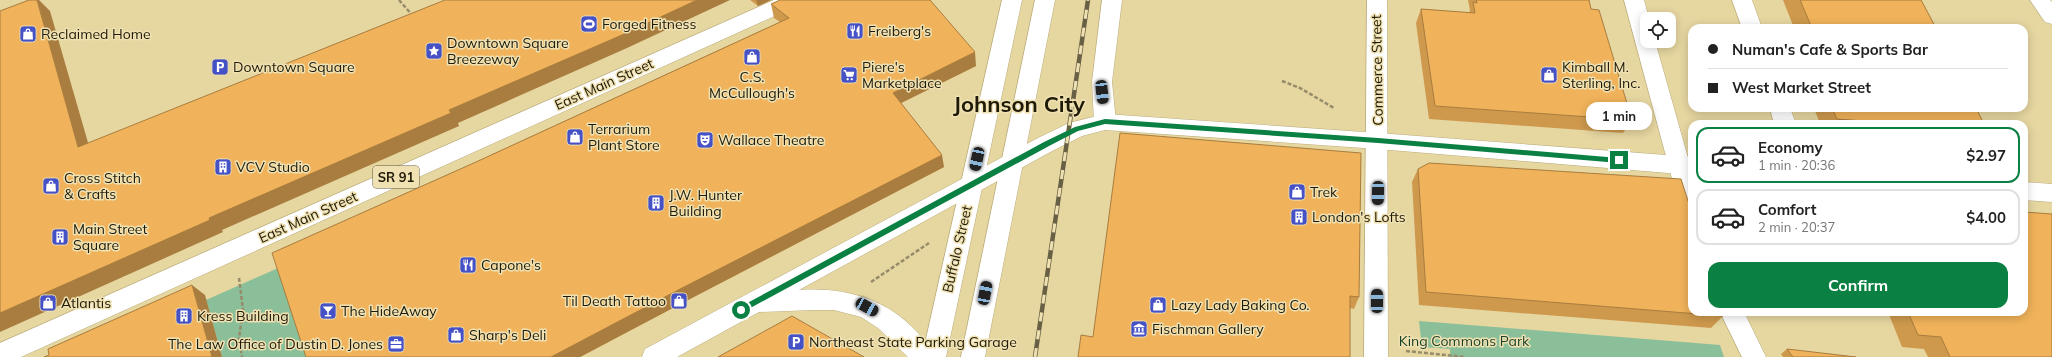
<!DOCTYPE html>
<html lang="en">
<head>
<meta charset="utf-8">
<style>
	:root { --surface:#fff; --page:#f2f2f2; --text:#222; --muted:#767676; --line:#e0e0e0; --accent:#0b8043 }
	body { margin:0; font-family:Mulish,sans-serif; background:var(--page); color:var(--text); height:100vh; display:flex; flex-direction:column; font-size:15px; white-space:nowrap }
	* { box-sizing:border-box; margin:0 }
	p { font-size:13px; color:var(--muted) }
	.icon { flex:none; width:22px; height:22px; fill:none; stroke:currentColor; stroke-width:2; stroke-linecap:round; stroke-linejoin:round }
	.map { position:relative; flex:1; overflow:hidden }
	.drawer { position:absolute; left:1688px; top:120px; width:340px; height:196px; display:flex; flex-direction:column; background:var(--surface); border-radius:12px; box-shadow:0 2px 10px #0003 }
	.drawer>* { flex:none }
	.guide { position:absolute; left:1688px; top:24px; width:340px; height:88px; border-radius:12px; box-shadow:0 2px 10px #0003; display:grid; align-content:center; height:88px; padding:0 20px; background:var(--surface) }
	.fabs { position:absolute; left:1640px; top:12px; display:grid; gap:8px }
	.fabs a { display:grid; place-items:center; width:36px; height:36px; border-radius:8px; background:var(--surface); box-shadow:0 2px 10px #0003; font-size:20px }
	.end { position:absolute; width:18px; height:18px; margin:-9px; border:5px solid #0b8043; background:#fff; box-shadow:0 0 0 2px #fff }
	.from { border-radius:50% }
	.bubble { position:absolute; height:28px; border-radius:12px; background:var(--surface); box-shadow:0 2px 10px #0003; font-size:13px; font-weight:700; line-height:28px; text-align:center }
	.car { position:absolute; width:12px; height:24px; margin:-12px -6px; border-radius:5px; box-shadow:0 0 3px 1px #0007; background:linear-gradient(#222 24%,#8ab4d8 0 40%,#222 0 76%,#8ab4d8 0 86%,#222 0) }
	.guide b { display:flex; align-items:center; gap:14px; height:38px; font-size:15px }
	.guide b+b { border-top:1px solid var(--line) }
	.guide i { width:10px; height:10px; background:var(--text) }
	ul { padding:7px 0 0; list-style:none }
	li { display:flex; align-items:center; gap:12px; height:56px; margin:0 8px 6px; padding:0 12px; border:2px solid var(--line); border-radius:12px }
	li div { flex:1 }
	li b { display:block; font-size:15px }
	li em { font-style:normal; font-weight:700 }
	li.active { border-color:var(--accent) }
	li>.icon { width:36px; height:36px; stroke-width:1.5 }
	.action { display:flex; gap:8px; margin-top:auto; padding:8px 20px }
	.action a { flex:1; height:46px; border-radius:12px; background:var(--accent); color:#fff; font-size:16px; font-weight:700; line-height:46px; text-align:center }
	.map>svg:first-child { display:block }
</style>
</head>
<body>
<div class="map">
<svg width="2052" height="357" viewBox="0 0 2052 357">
	<rect width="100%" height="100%" fill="#efe1b2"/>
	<path fill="#e6d6a0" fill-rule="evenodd" d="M0,0H2052V357H0ZM1647,19H1669V41H1647ZM1692,28H2024V108H1692ZM1692,124H2024V312H1692Z"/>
	<g fill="#8abf9a">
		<polygon points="285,265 315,357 222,357 206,300"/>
		<polygon points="1419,321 1720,345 1724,357 1450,357 1450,349 1422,347"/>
	</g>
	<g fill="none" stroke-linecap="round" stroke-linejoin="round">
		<g stroke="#baad7f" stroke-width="1">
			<g id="minor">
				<polygon points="1002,0 1022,0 946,357 922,357"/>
				<polygon points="1035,0 1055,0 985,357 961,357"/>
				<polygon points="1102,0 1122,0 1112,82 1116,122 1112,128 1105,130 1098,128 1094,122 1092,82"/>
				<polygon points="1367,0 1387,0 1388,357 1364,357"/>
				<polygon points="1624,0 1644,0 1649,19 1647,19 1647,41 1655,41 1692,172 1692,221 1684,219 1681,212"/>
				<polygon points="1732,0 1752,0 1762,28 1742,28"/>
				<polygon points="2030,0 2050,0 2052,2 2052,24 2045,22"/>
				<polygon points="1770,108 1790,108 1796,124 1774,124"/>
				<polygon points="1720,312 1744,312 1766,357 1742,357"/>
			</g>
		</g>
		<g stroke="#baad7f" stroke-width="1">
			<g id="major">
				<polygon points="774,0 802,0 799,5 21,357 0,357 0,343"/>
				<path d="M1105,114L1378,133L1692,157V175L1378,149L1105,130L1082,136L1054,150L799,290C844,287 886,298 917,332C924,340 931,347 935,357H908L878,328L861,317L834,310H813L759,312L677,357H642L645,349L1038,138L1069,123Z"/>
				<polygon points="2024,182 2052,184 2052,202 2024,200"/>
			</g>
		</g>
		<g stroke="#968c69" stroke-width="2.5" stroke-dasharray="4 2" stroke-linecap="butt">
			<polyline points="399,0 413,16"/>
			<polyline points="1282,81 1300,88 1334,108"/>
			<polyline points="239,278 243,310 239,338 242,357"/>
			<polyline points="871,282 929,243"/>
			<polyline points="1406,351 1465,357"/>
		</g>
		<use href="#minor" fill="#fff" fill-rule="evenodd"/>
		<use href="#major" fill="#fff" fill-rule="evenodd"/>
		<g stroke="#686044" stroke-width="4.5">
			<polyline id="rail" points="1035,357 1088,0"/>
		</g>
		<use href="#rail" stroke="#efe1b2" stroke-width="3" stroke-dasharray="9" stroke-linecap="butt"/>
	</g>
	<g fill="#ce994d">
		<polygon points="750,0 771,0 758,6"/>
		<polygon points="1468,0 1589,0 1591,9 1632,120 1623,133 1429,119 1416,23 1421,9 1469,13 1470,10"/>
		<polygon points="1783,0 1921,0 1936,28 1794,28"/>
		<polygon points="771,4 976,66 901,103 944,167 688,300 580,357 306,357 476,162 780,22 774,18"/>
		<polygon points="1814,108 1976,108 1984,124 1820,124"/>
		<polygon points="1361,153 1359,297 1354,309 1350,308 1093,337"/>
		<polygon points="1418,169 1723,316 1711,328 1419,305 1412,182"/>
		<polygon points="1888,312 2024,312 2052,357 1928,357 1924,349 1902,347"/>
		<polygon points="1787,349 1856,357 1783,357 1781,354"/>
	</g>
	<g fill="#a87d3f">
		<polygon points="37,0 39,0 50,11 93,160 78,147"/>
		<polygon points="697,0 730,0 627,48 458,123 459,126 222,230 223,232 0,332 0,313 209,218 449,110"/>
		<polygon points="756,0 771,0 758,6"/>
		<polygon points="975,52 976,66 895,106 893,93"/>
		<polygon points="942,155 944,167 688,300 580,357 551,357 682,288"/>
		<polygon points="192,285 205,295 222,357 212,357"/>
	</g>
	<g fill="#f0b25a" stroke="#a87d3f">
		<polygon points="29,0 37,0 78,147 445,0 697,0 622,35 449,110 451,113 209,218 210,220 0,313 0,11"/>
		<polygon points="780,0 930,0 975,52 893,93 942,155 682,288 551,357 306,357 272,253 476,162 789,18 771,4"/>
		<polygon points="1476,0 1589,0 1591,9 1599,10 1632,120 1435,106 1421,9 1475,13 1473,2 1477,3"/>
		<polygon points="1800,0 1921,0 1936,28 1812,28"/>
		<polygon points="1832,108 1976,108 1984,124 1903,124 1837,119"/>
		<polygon points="1120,133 1361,153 1359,297 1350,296 1350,357 1078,357 1081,335 1093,337"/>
		<polygon points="1429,163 1681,179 1692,213 1692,312 1722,312 1723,316 1426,292 1418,169"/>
		<polygon points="2024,212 2052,214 2052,357 1950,357 1941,337 1918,335 1908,312 2024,312"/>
		<polygon points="192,285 212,357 44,357 49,355 48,349"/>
		<polygon points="792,316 864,357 718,357"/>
		<polygon points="1787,349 1856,357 1793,357"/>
	</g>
	<polygon fill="#0b8043" points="1105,119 1378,138 1619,158 1622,160 1619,163 1378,143 1105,124 1078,131 1049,146 743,312 738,312 738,308 1044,142 1075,127"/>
	<defs>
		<g id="stadium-square" transform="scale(0.9)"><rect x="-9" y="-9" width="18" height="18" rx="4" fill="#4651c6" stroke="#efe1b2"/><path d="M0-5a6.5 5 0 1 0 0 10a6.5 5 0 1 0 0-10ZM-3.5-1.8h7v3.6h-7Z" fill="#fff"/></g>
		<g id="restaurant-square" transform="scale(0.9)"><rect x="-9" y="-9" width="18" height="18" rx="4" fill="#4651c6" stroke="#efe1b2"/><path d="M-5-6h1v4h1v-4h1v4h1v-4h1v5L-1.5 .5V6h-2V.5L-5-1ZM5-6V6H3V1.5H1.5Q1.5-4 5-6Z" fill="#fff"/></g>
		<g id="shop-square" transform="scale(0.9)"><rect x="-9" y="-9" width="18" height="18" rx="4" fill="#4651c6" stroke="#efe1b2"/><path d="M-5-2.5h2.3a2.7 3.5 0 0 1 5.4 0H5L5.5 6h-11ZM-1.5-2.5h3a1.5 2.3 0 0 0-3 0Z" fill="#fff"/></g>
		<g id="sight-square" transform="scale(0.9)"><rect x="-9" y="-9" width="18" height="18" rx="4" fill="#4651c6" stroke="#efe1b2"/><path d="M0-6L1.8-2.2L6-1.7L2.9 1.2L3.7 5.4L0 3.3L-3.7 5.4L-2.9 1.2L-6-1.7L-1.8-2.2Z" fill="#fff"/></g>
		<g id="parking-square" transform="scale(0.9)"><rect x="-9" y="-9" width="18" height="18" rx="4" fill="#4651c6" stroke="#efe1b2"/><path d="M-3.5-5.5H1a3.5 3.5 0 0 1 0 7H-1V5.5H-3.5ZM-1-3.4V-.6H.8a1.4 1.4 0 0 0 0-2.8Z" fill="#fff"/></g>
		<g id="supermarket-square" transform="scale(0.9)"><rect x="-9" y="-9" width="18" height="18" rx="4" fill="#4651c6" stroke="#efe1b2"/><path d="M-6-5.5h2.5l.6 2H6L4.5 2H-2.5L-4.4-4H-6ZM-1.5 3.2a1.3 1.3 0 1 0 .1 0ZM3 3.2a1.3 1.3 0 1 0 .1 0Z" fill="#fff"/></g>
		<g id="theatre-square" transform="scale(0.9)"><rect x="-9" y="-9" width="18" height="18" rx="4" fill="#4651c6" stroke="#efe1b2"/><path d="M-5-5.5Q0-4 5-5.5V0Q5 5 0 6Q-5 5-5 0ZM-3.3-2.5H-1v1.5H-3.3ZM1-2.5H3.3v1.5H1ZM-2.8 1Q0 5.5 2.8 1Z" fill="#fff"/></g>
		<g id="building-square" transform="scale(0.9)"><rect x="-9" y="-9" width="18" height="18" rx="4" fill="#4651c6" stroke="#efe1b2"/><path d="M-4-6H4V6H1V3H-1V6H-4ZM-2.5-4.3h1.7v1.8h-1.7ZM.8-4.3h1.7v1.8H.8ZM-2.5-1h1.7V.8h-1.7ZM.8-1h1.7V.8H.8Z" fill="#fff"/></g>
		<g id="bar-square" transform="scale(0.9)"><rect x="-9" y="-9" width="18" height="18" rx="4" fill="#4651c6" stroke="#efe1b2"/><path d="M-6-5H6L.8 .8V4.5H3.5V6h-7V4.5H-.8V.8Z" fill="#fff"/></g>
		<g id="museum-square" transform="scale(0.9)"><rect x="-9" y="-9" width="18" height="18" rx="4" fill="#4651c6" stroke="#efe1b2"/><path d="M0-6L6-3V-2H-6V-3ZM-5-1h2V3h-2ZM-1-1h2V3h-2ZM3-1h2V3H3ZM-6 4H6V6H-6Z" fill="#fff"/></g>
		<g id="office-square" transform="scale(0.9)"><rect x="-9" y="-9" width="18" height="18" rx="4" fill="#4651c6" stroke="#efe1b2"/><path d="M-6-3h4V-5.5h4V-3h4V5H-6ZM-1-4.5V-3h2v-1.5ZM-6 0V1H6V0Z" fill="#fff"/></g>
	</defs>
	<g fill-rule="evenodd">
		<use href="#stadium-square" x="589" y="24"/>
		<use href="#restaurant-square" x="855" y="31"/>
		<use href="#shop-square" x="28" y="34"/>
		<use href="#sight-square" x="434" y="51"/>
		<use href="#shop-square" x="752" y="57"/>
		<use href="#parking-square" x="220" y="67"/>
		<use href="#supermarket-square" x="849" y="75"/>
		<use href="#shop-square" x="1549" y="75"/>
		<use href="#shop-square" x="575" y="137"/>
		<use href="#theatre-square" x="705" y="140"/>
		<use href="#building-square" x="223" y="167"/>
		<use href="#shop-square" x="51" y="186"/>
		<use href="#shop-square" x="1297" y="192"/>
		<use href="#building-square" x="656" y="203"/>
		<use href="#building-square" x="1299" y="217"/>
		<use href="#building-square" x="60" y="237"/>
		<use href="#restaurant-square" x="468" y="265"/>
		<use href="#shop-square" x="679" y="301"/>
		<use href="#shop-square" x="48" y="303"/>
		<use href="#shop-square" x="1158" y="305"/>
		<use href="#bar-square" x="328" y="311"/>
		<use href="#building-square" x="184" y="316"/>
		<use href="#museum-square" x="1139" y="329"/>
		<use href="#shop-square" x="456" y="335"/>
		<use href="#parking-square" x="796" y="342"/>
		<use href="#office-square" x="396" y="344"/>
	</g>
	<g text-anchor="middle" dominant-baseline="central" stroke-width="3" stroke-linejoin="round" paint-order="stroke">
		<rect fill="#efe1b2" stroke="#5d563b" stroke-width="1" x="373" y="166" width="46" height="22" rx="3"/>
		<g font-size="13" font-weight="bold" fill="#1f1a08">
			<text x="396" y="177">SR 91</text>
		</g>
		<g font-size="14" fill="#1f1a08" stroke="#efe1b2" text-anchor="start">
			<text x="602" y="24">Forged Fitness</text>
			<text x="868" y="31">Freiberg's</text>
			<text x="41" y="34">Reclaimed Home</text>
			<text x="447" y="43">Downtown Square<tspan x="447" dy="16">Breezeway</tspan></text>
			<text x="233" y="67">Downtown Square</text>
			<text x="862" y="67">Piere's<tspan x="862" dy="16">Marketplace</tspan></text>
			<text x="1562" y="67">Kimball M.<tspan x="1562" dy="16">Sterling, Inc.</tspan></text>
			<text x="752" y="77" text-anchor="middle">C.S.<tspan x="752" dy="16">McCullough's</tspan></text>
			<text x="588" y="129">Terrarium<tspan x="588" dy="16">Plant Store</tspan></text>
			<text x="718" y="140">Wallace Theatre</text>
			<text x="236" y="167">VCV Studio</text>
			<text x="64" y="178">Cross Stitch<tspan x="64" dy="16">&amp; Crafts</tspan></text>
			<text x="1310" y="192">Trek</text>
			<text x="669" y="195">J.W. Hunter<tspan x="669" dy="16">Building</tspan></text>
			<text x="1312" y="217">London's Lofts</text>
			<text x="73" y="229">Main Street<tspan x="73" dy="16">Square</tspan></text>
			<text x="481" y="265">Capone's</text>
			<text x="666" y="301" text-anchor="end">Til Death Tattoo</text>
			<text x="61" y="303">Atlantis</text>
			<text x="1171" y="305">Lazy Lady Baking Co.</text>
			<text x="341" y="311">The HideAway</text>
			<text x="197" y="316">Kress Building</text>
			<text x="1152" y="329">Fischman Gallery</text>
			<text x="469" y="335">Sharp's Deli</text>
			<text x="809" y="342">Northeast State Parking Garage</text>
			<text x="383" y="344" text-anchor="end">The Law Office of Dustin D. Jones</text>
		</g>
		<g font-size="14" fill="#1f1a08" stroke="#efe1b2">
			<text transform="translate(1377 70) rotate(-91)">Commerce Street</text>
			<text transform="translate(604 84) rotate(-24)">East Main Street</text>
			<text transform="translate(308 217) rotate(-24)">East Main Street</text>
			<text transform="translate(957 249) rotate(-77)">Buffalo Street</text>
		</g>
		<g font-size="14" fill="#183f27" stroke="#efe1b2">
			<text x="1464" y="341">King Commons Park</text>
		</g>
		<g font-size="22" font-weight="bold" fill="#1f1a08" stroke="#efe1b2">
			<text x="1019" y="104">Johnson City</text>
		</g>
	</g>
</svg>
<div class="fabs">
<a><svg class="icon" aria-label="locate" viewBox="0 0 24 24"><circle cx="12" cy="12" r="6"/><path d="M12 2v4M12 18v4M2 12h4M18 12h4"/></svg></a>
</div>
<i class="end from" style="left:741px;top:310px"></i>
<i class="end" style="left:1619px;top:160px"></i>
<div class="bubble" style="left:1586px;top:102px;width:66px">1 min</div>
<i class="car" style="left:1102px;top:92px;rotate:174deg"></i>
<i class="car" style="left:977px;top:159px;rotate:192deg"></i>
<i class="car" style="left:1378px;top:193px;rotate:181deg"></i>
<i class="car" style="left:985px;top:293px;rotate:11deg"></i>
<i class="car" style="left:1377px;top:301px;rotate:0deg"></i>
<i class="car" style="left:867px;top:307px;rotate:119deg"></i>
<div class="guide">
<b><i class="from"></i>Numan's Cafe &amp; Sports Bar</b>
<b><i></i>West Market Street</b>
</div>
<section class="drawer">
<ul>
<li class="active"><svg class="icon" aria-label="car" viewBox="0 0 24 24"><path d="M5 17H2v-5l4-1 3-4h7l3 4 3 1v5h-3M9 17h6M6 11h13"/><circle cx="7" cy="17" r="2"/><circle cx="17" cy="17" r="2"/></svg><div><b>Economy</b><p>1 min · 20:36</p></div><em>$2.97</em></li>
<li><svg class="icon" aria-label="car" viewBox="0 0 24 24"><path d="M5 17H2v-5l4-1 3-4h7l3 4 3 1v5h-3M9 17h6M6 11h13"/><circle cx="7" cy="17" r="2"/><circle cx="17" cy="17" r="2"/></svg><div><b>Comfort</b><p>2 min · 20:37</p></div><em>$4.00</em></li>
</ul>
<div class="action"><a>Confirm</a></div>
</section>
</div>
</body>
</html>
